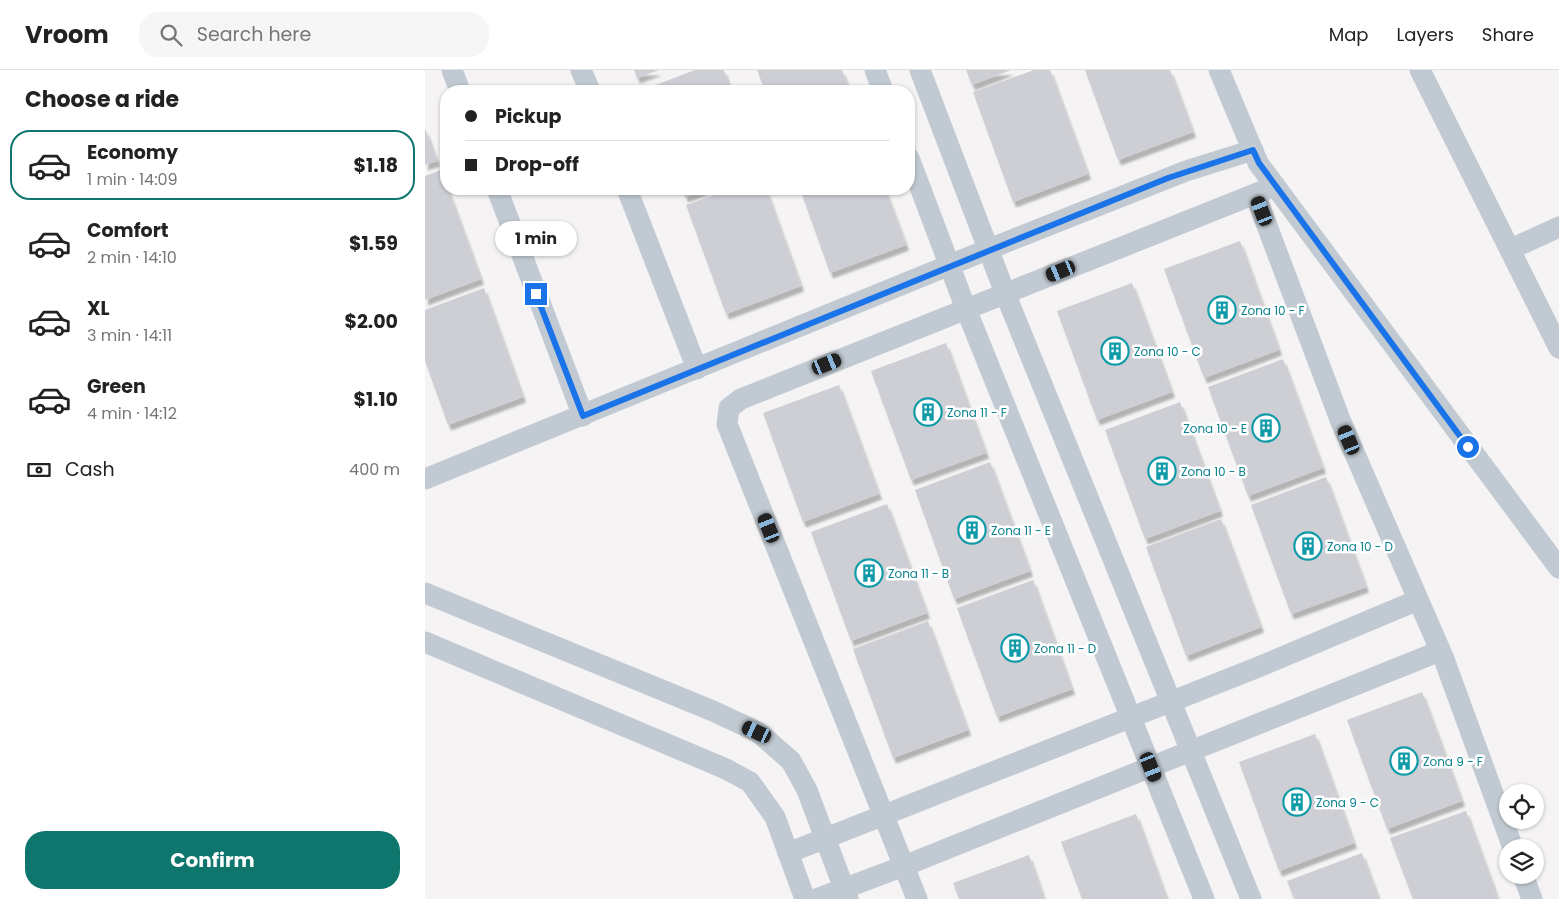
<!DOCTYPE html>
<html lang="en">
<head>
<meta charset="utf-8">
<style>
	:root { --surface:#fff; --page:#f6f6f6; --text:#222; --muted:#767676; --line:#e0e0e0; --accent:#0f766e }
	body { margin:0; font-family:Poppins,sans-serif; background:var(--page); color:var(--text); height:100vh; display:flex; flex-direction:column; font-size:19px; white-space:nowrap }
	* { box-sizing:border-box; margin:0 }
	p { font-size:16px; color:var(--muted) }
	.icon { flex:none; width:28px; height:28px; fill:none; stroke:currentColor; stroke-width:2; stroke-linecap:round; stroke-linejoin:round }
	.map { position:relative; flex:1; overflow:hidden }
	.drawer { display:flex; flex-direction:column; background:var(--surface); width:425px }
	.drawer>* { flex:none }
	.banner { position:absolute; left:15px; top:15px; width:475px; height:110px; border-radius:20px; box-shadow:0 1px 4px #0004; display:grid; align-content:center; height:110px; padding:0 25px; background:var(--surface) }
	.buttons { position:absolute; left:1074px; top:714px; display:grid; gap:10px }
	.buttons a { display:grid; place-items:center; width:45px; height:45px; border-radius:50%; background:var(--surface); box-shadow:0 1px 4px #0004; font-size:25px }
	.end { position:absolute; width:22px; height:22px; margin:-11px; border:6px solid #1a73e8; background:#fff; box-shadow:0 0 0 2px #fff }
	.from { border-radius:50% }
	.bubble { position:absolute; height:35px; border-radius:18px; background:var(--surface); box-shadow:0 1px 4px #0004; font-size:16px; font-weight:700; line-height:35px; text-align:center }
	.car { position:absolute; width:15px; height:30px; margin:-15px -8px; border-radius:6px; box-shadow:0 0 4px 1px #0007; background:linear-gradient(#222 24%,#8ab4d8 0 40%,#222 0 76%,#8ab4d8 0 86%,#222 0) }
	.banner b { display:flex; align-items:center; gap:18px; height:48px; font-size:19px }
	.banner b+b { border-top:1px solid var(--line) }
	.banner i { width:12px; height:12px; background:var(--text) }
	ul { padding:0; list-style:none }
	li { display:flex; align-items:center; gap:15px; height:70px; margin:0 10px 8px; padding:0 15px; border:2px solid transparent; border-radius:20px }
	li div { flex:1 }
	li b { display:block; font-size:19px }
	li em { font-style:normal; font-weight:700 }
	li.selected { border-color:var(--accent) }
	li>.icon { width:45px; height:45px; stroke-width:1.5 }
	h2 { padding:0 25px; font-size:22px; line-height:60px }
	.pay { display:flex; align-items:center; gap:12px; height:55px; padding:0 25px; font-size:19px }
	.pay p { margin-inline-start:auto }
	.primary-button { display:flex; gap:10px; margin-top:auto; padding:10px 25px }
	.primary-button a { flex:1; height:58px; border-radius:20px; background:var(--accent); color:#fff; font-size:20px; font-weight:700; line-height:58px; text-align:center }
	header { display:flex; align-items:center; gap:30px; box-sizing:border-box; height:70px; padding:0 25px; background:var(--surface); border-bottom:1px solid var(--line) }
	header strong { font-size:24px }
	nav { display:flex; gap:28px; margin-inline-start:auto; font-size:18px }
	.search { width:350px; height:45px; background:var(--page); display:flex; align-items:center; gap:12px; box-sizing:border-box; padding:0 18px; border-radius:20px; color:var(--muted); font-size:19px }
	main { display:flex; flex:1; min-height:0 }
	.map>svg:first-child { display:block }
</style>
</head>
<body>
<header>
<strong>Vroom</strong>
<div class="search"><svg class="icon" aria-label="search" viewBox="0 0 24 24"><circle cx="10" cy="10" r="6"/><path d="M15 15l6 6"/></svg>Search here</div>
<nav><a>Map</a><a>Layers</a><a>Share</a></nav>
</header>
<main>
<section class="drawer">
<h2>Choose a ride</h2>
<ul>
<li class="selected"><svg class="icon" aria-label="car" viewBox="0 0 24 24"><path d="M5 17H2v-5l4-1 3-4h7l3 4 3 1v5h-3M9 17h6M6 11h13"/><circle cx="7" cy="17" r="2"/><circle cx="17" cy="17" r="2"/></svg><div><b>Economy</b><p>1 min · 14:09</p></div><em>$1.18</em></li>
<li><svg class="icon" aria-label="car" viewBox="0 0 24 24"><path d="M5 17H2v-5l4-1 3-4h7l3 4 3 1v5h-3M9 17h6M6 11h13"/><circle cx="7" cy="17" r="2"/><circle cx="17" cy="17" r="2"/></svg><div><b>Comfort</b><p>2 min · 14:10</p></div><em>$1.59</em></li>
<li><svg class="icon" aria-label="car" viewBox="0 0 24 24"><path d="M5 17H2v-5l4-1 3-4h7l3 4 3 1v5h-3M9 17h6M6 11h13"/><circle cx="7" cy="17" r="2"/><circle cx="17" cy="17" r="2"/></svg><div><b>XL</b><p>3 min · 14:11</p></div><em>$2.00</em></li>
<li><svg class="icon" aria-label="car" viewBox="0 0 24 24"><path d="M5 17H2v-5l4-1 3-4h7l3 4 3 1v5h-3M9 17h6M6 11h13"/><circle cx="7" cy="17" r="2"/><circle cx="17" cy="17" r="2"/></svg><div><b>Green</b><p>4 min · 14:12</p></div><em>$1.10</em></li>
</ul>
<div class="pay"><svg class="icon" aria-label="cash" viewBox="0 0 24 24"><path d="M3 7h18v10H3z"/><circle cx="12" cy="12" r="2"/></svg>Cash<p>400 m</p></div>
<div class="primary-button"><a>Confirm</a></div>
</section>
<div class="map">
<svg width="1134" height="829" viewBox="0 0 1134 829">
	<defs>
		<filter id="shadow"><feDropShadow dx="3" dy="5.5" stdDeviation="1" flood-color="#0004"/></filter>
	</defs>
	<rect width="100%" height="100%" fill="#f5f3f3"/>
	<g fill="#cdcfd5" filter="url(#shadow)">
		<polygon points="209,0 234,0 212,8"/>
		<polygon points="270,0 299,0 306,21 221,21 220,19"/>
		<polygon points="332,0 417,0 425,21 340,21"/>
		<polygon points="541,0 586,0 547,15"/>
		<polygon points="609,0 625,0 663,104 588,132 548,22"/>
		<polygon points="660,0 745,0 768,62 693,90"/>
		<polygon points="0,58 12,91 0,95"/>
		<polygon points="16,100 56,209 0,230 0,106"/>
		<polygon points="257,119 283,119 260,127"/>
		<polygon points="305,119 341,119 376,216 301,244 261,135"/>
		<polygon points="375,119 460,119 481,175 405,203"/>
		<polygon points="815,171 854,280 779,308 739,199"/>
		<polygon points="707,213 747,322 672,350 632,241"/>
		<polygon points="59,218 98,327 23,355 0,291 0,240"/>
		<polygon points="521,273 561,383 486,410 446,301"/>
		<polygon points="858,289 898,398 823,426 783,317"/>
		<polygon points="414,315 454,424 378,452 338,343"/>
		<polygon points="755,332 795,441 720,469 680,360"/>
		<polygon points="565,392 605,501 529,529 490,420"/>
		<polygon points="901,407 941,517 866,544 826,435"/>
		<polygon points="462,434 502,543 426,571 386,462"/>
		<polygon points="796,449 836,557 761,586 721,477"/>
		<polygon points="608,510 647,619 572,647 532,538"/>
		<polygon points="503,551 543,660 468,688 428,579"/>
		<polygon points="997,622 1037,731 962,759 922,650"/>
		<polygon points="890,664 929,773 854,801 814,692"/>
		<polygon points="1041,741 1073,829 988,829 965,768"/>
		<polygon points="711,744 742,829 657,829 636,772"/>
		<polygon points="937,783 954,829 869,829 862,811"/>
		<polygon points="604,785 619,829 534,829 528,813"/>
	</g>
	<g fill="none" stroke-linecap="round" stroke-linejoin="round">
		<g stroke="#c1cad2" stroke-width="21">
			<polyline points="27,0 35,21"/>
			<polyline points="156,0 165,21"/>
			<polyline points="450,0 458,21"/>
			<polyline points="495,0 580,223 826,829"/>
			<polyline points="794,0 833,93 1134,498"/>
			<polyline points="995,0 1134,278"/>
			<polyline points="484,88 541,239 779,829"/>
			<polyline points="72,119 158,346"/>
			<polyline points="202,119 272,299"/>
			<polyline points="830,124 916,352 1019,589 1088,778"/>
			<polyline points="1086,179 1134,157"/>
			<polyline points="0,409 564,179 761,101 828,80"/>
			<polyline points="0,523 288,641 333,662 366,691 382,720 423,829"/>
			<polyline points="0,572 301,699 325,712 350,747 380,829"/>
			<polyline points="363,783 831,598 993,530"/>
			<polyline points="1098,805 1107,829"/>
			<polyline points="391,829 479,796 1015,581"/>
			<polyline points="492,829 302,354 304,338 316,329 850,116"/>
		</g>
	</g>
	<g fill="none" stroke-linecap="round" stroke-linejoin="round">
		<polyline stroke="#1a73e8" stroke-width="6" points="111,224 158,346 743,108 828,80 834,93 1043,377"/>
	</g>
	<defs>
		<g id="building-ring" transform="scale(1.4375)"><circle r="9.5" fill="#fff" stroke="#0f9aa8" stroke-width="1.5"/><path d="M-4-6H4V6H1V3H-1V6H-4ZM-2.5-4.3h1.7v1.8h-1.7ZM.8-4.3h1.7v1.8H.8ZM-2.5-1h1.7V.8h-1.7ZM.8-1h1.7V.8H.8Z" fill="#0f9aa8"/></g>
	</defs>
	<g fill-rule="evenodd">
		<use href="#building-ring" x="797" y="240"/>
		<use href="#building-ring" x="690" y="281"/>
		<use href="#building-ring" x="503" y="342"/>
		<use href="#building-ring" x="841" y="358"/>
		<use href="#building-ring" x="737" y="401"/>
		<use href="#building-ring" x="547" y="460"/>
		<use href="#building-ring" x="883" y="476"/>
		<use href="#building-ring" x="444" y="503"/>
		<use href="#building-ring" x="590" y="578"/>
		<use href="#building-ring" x="979" y="691"/>
		<use href="#building-ring" x="872" y="732"/>
	</g>
	<g text-anchor="middle" dominant-baseline="central" stroke-width="5" stroke-linejoin="round" paint-order="stroke">
		<g font-size="12" fill="#0d838f" stroke="#fff" text-anchor="start">
			<text x="816" y="240">Zona 10 - F</text>
			<text x="709" y="281">Zona 10 - C</text>
			<text x="522" y="342">Zona 11 - F</text>
			<text x="822" y="358" text-anchor="end">Zona 10 - E</text>
			<text x="756" y="401">Zona 10 - B</text>
			<text x="566" y="460">Zona 11 - E</text>
			<text x="902" y="476">Zona 10 - D</text>
			<text x="463" y="503">Zona 11 - B</text>
			<text x="609" y="578">Zona 11 - D</text>
			<text x="998" y="691">Zona 9 - F</text>
			<text x="891" y="732">Zona 9 - C</text>
		</g>
	</g>
</svg>
<div class="buttons">
<a><svg class="icon" aria-label="locate" viewBox="0 0 24 24"><circle cx="12" cy="12" r="6"/><path d="M12 2v4M12 18v4M2 12h4M18 12h4"/></svg></a>
<a><svg class="icon" aria-label="layers" viewBox="0 0 24 24"><path d="M12 4l9 5-9 5-9-5zM3 14l9 5 9-5"/></svg></a>
</div>
<i class="end from" style="left:1043px;top:377px"></i>
<i class="end" style="left:111px;top:224px"></i>
<div class="bubble" style="left:70px;top:151px;width:82px">1 min</div>
<i class="car" style="left:837px;top:141px;rotate:339deg"></i>
<i class="car" style="left:636px;top:201px;rotate:248deg"></i>
<i class="car" style="left:402px;top:294px;rotate:68deg"></i>
<i class="car" style="left:924px;top:370px;rotate:337deg"></i>
<i class="car" style="left:344px;top:458px;rotate:338deg"></i>
<i class="car" style="left:332px;top:662px;rotate:295deg"></i>
<i class="car" style="left:726px;top:697px;rotate:158deg"></i>
<div class="banner">
<b><i class="from"></i>Pickup</b>
<b><i></i>Drop-off</b>
</div>
</div>
</main>
</body>
</html>
